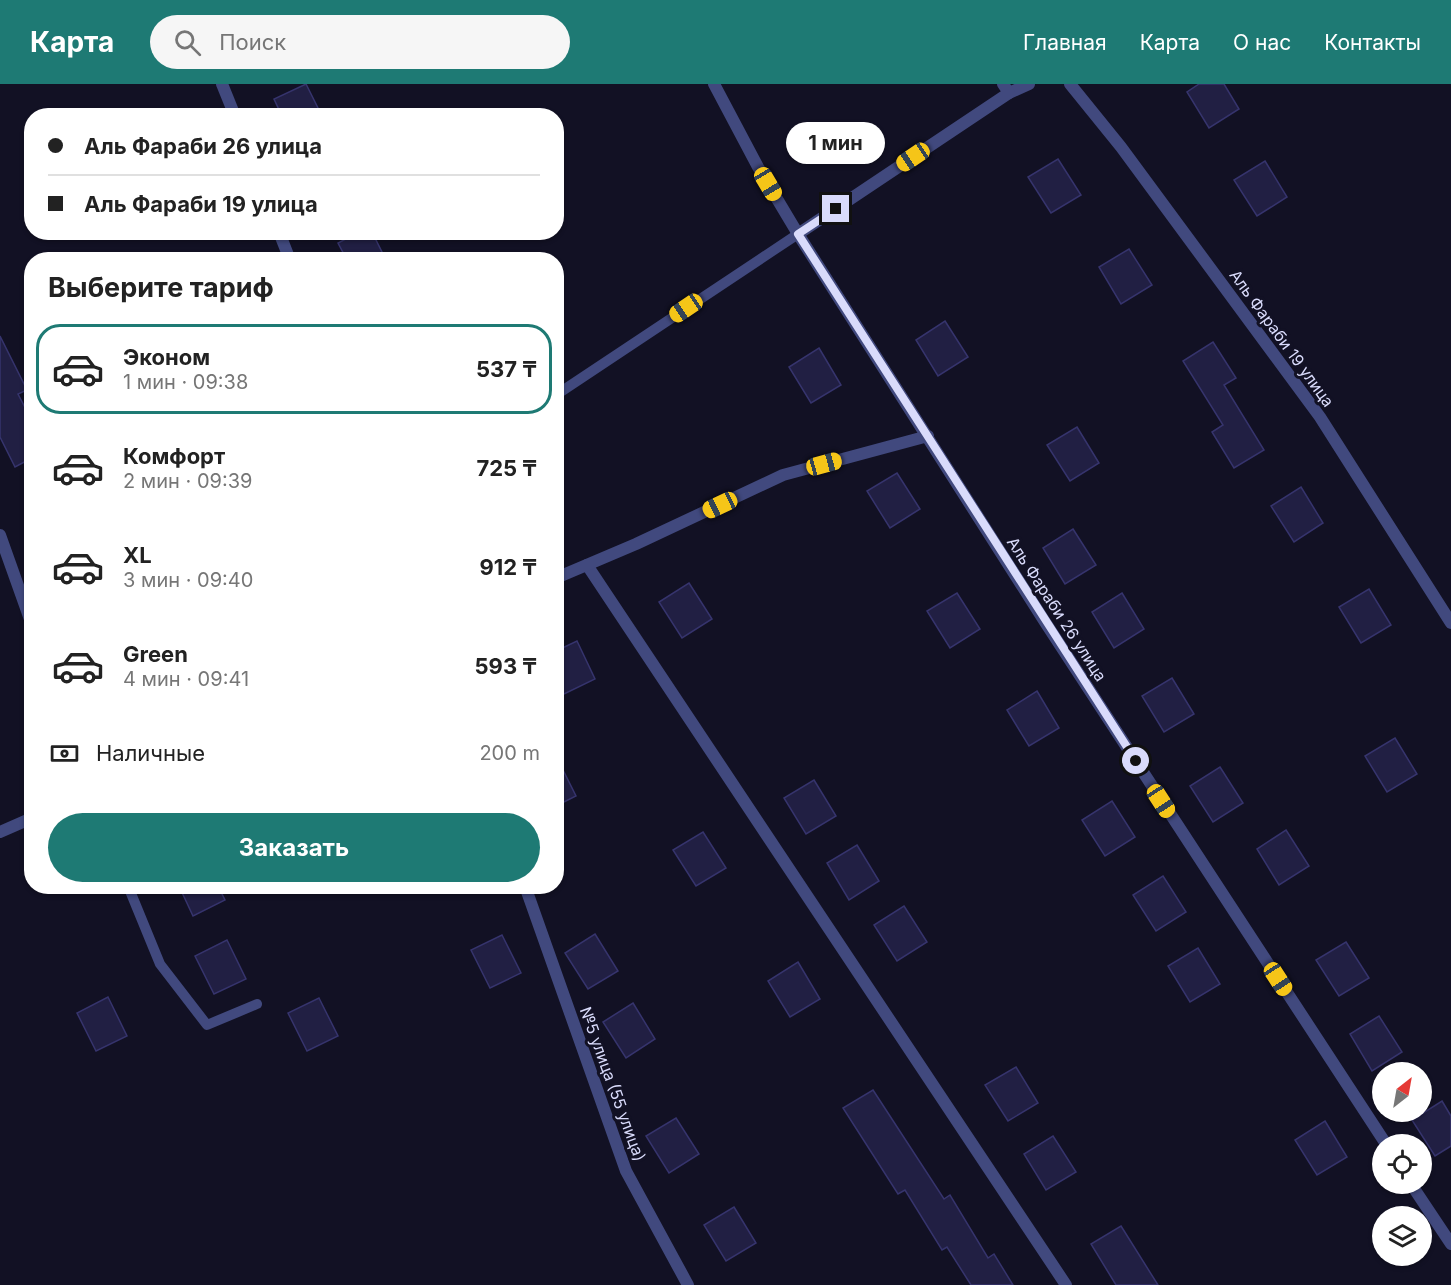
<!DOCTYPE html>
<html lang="ru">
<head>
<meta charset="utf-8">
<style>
	:root { --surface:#fff; --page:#f6f6f6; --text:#222; --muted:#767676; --line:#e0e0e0; --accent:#1e7a74 }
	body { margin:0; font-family:Inter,sans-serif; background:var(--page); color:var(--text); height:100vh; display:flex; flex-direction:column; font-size:22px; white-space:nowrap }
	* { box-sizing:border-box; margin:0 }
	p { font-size:20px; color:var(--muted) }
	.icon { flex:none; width:33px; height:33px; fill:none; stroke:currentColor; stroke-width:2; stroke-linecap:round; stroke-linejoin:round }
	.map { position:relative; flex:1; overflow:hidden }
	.side { position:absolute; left:24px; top:168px; width:540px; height:642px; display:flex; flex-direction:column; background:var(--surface); border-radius:24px; box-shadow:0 2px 4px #0004 }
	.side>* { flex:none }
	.top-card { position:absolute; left:24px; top:24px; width:540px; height:132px; border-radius:24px; box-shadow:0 2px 4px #0004; display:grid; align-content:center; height:132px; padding:0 24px; background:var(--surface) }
	.needle { width:39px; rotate:31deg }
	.fabs { position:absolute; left:1372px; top:978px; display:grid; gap:12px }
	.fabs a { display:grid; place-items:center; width:60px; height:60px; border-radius:50%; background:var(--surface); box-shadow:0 2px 4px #0004; font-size:30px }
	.end { position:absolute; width:27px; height:27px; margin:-14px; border:8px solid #d9dbfb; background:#111; box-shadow:0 0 0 3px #111 }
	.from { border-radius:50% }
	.bubble { position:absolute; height:42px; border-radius:21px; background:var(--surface); box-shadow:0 2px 4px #0004; font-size:20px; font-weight:700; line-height:42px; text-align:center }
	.car { position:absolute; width:18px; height:36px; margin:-18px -9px; border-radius:8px; box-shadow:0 0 4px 2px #0007; background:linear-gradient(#f5c518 24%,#345 0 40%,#f5c518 0 76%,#345 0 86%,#f5c518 0) }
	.top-card b { display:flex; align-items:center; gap:21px; height:57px; font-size:22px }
	.top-card b+b { border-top:2px solid var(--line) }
	.top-card i { width:15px; height:15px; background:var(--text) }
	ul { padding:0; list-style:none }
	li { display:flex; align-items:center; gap:18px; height:90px; margin:0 12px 9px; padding:0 12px; border:3px solid transparent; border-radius:24px }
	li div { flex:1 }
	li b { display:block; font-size:22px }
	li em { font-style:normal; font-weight:700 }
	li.on { border-color:var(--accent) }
	li>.icon { width:54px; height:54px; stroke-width:1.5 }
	h2 { padding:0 24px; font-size:27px; line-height:72px }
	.pay { display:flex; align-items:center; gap:15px; height:66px; padding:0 24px; font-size:22px }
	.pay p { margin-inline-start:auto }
	.button { display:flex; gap:12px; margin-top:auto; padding:12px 24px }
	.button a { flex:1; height:69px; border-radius:36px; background:var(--accent); color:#fff; font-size:24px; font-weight:700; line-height:69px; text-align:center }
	header { display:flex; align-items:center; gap:36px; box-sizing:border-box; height:84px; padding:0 30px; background:var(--accent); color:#fff }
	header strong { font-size:28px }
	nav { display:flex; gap:33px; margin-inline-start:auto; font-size:21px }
	.search { width:420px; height:54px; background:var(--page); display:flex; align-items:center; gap:15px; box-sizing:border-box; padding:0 21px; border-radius:33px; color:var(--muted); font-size:22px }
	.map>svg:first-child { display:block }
</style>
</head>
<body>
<header>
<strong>Карта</strong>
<div class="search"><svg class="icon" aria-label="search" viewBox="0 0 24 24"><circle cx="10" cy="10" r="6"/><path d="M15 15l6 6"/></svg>Поиск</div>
<nav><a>Главная</a><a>Карта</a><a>О нас</a><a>Контакты</a></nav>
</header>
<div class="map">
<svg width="1451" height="1201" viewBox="0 0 1451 1201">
	<rect width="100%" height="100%" fill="#121124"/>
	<g fill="#211f43" stroke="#36346d" stroke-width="1.5">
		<polygon points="306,0 322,32 282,32 274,15"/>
		<polygon points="1199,0 1224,0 1239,25 1209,44 1187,8"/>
		<polygon points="1058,75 1081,111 1051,129 1028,93"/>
		<polygon points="1265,77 1287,113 1257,132 1234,96"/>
		<polygon points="359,148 372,148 386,176 347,176 338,159"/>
		<polygon points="1129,165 1152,201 1121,220 1099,183"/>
		<polygon points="945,237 968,273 938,292 916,256"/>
		<polygon points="0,252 27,306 18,310 32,337 32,374 15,383 0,353"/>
		<polygon points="1213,258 1236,294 1224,301 1264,366 1234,384 1212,348 1223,341 1183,277"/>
		<polygon points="819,264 841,301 811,319 789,283"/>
		<polygon points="1077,343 1099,379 1070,397 1047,361"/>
		<polygon points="897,389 920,425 890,444 867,407"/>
		<polygon points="1301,403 1323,439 1294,458 1271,422"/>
		<polygon points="1073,445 1096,481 1065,500 1043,464"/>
		<polygon points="689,499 712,535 682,554 659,518"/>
		<polygon points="1369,505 1391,541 1361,559 1339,523"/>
		<polygon points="957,509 980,545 950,564 927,527"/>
		<polygon points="1122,509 1144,545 1114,564 1092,528"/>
		<polygon points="577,557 595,595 564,610 556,596 556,567"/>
		<polygon points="1172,594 1194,630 1164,648 1142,612"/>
		<polygon points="1037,607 1059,644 1029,662 1007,626"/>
		<polygon points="1395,654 1417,690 1387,708 1365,672"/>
		<polygon points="556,672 576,712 556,722"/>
		<polygon points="1220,683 1243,719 1213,738 1190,702"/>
		<polygon points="814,696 836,732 806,750 784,714"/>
		<polygon points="1112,717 1135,753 1105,772 1082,736"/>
		<polygon points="1286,746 1309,782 1279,801 1257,765"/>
		<polygon points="703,748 726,784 696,802 673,766"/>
		<polygon points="857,761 879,797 849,816 827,779"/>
		<polygon points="1163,792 1186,828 1156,847 1133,811"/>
		<polygon points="179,802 218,802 225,816 193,832"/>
		<polygon points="904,822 927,858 897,877 874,841"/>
		<polygon points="595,850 618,887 588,905 565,869"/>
		<polygon points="502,851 521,889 490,904 471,866"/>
		<polygon points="227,856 246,895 214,910 195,872"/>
		<polygon points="1346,858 1369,894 1339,912 1316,876"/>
		<polygon points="1198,864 1220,900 1190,918 1168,882"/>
		<polygon points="798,878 820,915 790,933 768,897"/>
		<polygon points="108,913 127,952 96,967 77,929"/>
		<polygon points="319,914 338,952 307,967 288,929"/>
		<polygon points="633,919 655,955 626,974 603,938"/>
		<polygon points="1379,932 1402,968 1372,987 1350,950"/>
		<polygon points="1016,983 1038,1019 1008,1037 985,1001"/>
		<polygon points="873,1006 944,1115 950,1111 988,1174 994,1170 1013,1201 971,1201 947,1163 942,1166 905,1106 898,1110 843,1024"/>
		<polygon points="1442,1017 1451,1032 1451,1062 1435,1072 1412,1036"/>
		<polygon points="676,1034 699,1070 669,1089 646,1052"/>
		<polygon points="1325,1037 1347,1073 1317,1091 1295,1056"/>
		<polygon points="1053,1052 1076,1088 1046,1106 1024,1070"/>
		<polygon points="734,1123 756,1159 726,1177 704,1141"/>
		<polygon points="1121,1142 1158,1201 1116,1201 1091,1160"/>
	</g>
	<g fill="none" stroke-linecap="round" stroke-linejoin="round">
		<g stroke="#41497e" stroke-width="10">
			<polyline points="556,311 798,150"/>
			<polyline points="128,802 160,880 207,941 257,920"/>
		</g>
		<g stroke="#41497e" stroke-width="12">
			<polyline points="222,0 235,32"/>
			<polyline points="714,0 758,83 798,150 1045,538 1386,1060"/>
			<polyline points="1070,0 1121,63 1320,333 1451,539"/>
			<polyline points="1009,9 1029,0"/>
			<polyline points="279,148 290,176"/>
			<polyline points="798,150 1009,9 1003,0"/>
			<polyline points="0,451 32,541"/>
			<polyline points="587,481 1066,1201"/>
			<polyline points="556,494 636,460 783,391 928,352"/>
			<polyline points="0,748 32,734"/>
			<polyline points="525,802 626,1087 688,1201"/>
			<polyline points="1411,1100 1451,1160"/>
		</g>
	</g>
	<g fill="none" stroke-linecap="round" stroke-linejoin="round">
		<polyline stroke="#d9dbfb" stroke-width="8" points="836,125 798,150 1136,677"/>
	</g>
	<g text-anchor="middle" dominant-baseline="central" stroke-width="6" stroke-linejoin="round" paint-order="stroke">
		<g font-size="16" fill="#d9dbfb" stroke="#121124">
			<text transform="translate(1282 254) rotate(54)">Аль Фараби 19 улица</text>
			<text transform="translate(1057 525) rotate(57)">Аль Фараби 26 улица</text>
			<text transform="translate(613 1000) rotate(70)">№5 улица (55 улица)</text>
		</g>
	</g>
</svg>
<div class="fabs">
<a><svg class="needle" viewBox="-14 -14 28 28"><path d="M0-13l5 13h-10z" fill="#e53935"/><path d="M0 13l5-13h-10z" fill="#767676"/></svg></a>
<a><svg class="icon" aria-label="locate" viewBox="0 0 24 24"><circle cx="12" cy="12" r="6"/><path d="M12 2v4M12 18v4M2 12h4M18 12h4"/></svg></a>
<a><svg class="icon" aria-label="layers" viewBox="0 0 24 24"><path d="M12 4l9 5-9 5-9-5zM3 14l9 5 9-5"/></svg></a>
</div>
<i class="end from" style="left:1136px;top:677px"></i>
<i class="end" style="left:836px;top:125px"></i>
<div class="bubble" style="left:786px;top:38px;width:99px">1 мин</div>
<i class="car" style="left:913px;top:73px;rotate:236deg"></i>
<i class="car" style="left:768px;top:100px;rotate:149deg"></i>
<i class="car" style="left:686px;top:224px;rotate:236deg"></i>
<i class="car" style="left:824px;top:380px;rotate:75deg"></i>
<i class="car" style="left:720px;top:421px;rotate:245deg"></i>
<i class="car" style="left:1161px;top:717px;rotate:147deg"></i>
<i class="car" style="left:1278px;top:895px;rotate:147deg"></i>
<div class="top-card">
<b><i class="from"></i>Аль Фараби 26 улица</b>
<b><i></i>Аль Фараби 19 улица</b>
</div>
<section class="side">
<h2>Выберите тариф</h2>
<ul>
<li class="on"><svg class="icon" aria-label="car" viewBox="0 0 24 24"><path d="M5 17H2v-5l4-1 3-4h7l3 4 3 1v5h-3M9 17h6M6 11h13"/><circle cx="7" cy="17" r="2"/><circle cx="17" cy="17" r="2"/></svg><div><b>Эконом</b><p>1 мин · 09:38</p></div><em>537 ₸</em></li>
<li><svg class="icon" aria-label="car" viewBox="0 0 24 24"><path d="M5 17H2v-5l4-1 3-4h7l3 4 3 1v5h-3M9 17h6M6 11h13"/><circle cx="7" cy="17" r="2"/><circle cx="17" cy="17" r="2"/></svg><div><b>Комфорт</b><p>2 мин · 09:39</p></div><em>725 ₸</em></li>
<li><svg class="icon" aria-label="car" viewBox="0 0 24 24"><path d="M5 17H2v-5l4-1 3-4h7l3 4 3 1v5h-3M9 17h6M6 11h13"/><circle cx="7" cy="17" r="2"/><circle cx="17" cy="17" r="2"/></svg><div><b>XL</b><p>3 мин · 09:40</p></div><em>912 ₸</em></li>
<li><svg class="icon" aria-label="car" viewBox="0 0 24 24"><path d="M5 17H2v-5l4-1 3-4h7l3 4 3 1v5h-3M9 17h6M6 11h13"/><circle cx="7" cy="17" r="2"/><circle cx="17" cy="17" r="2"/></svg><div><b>Green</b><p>4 мин · 09:41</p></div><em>593 ₸</em></li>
</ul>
<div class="pay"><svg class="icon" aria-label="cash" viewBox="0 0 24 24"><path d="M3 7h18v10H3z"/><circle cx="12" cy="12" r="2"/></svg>Наличные<p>200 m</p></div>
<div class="button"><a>Заказать</a></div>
</section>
</div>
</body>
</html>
